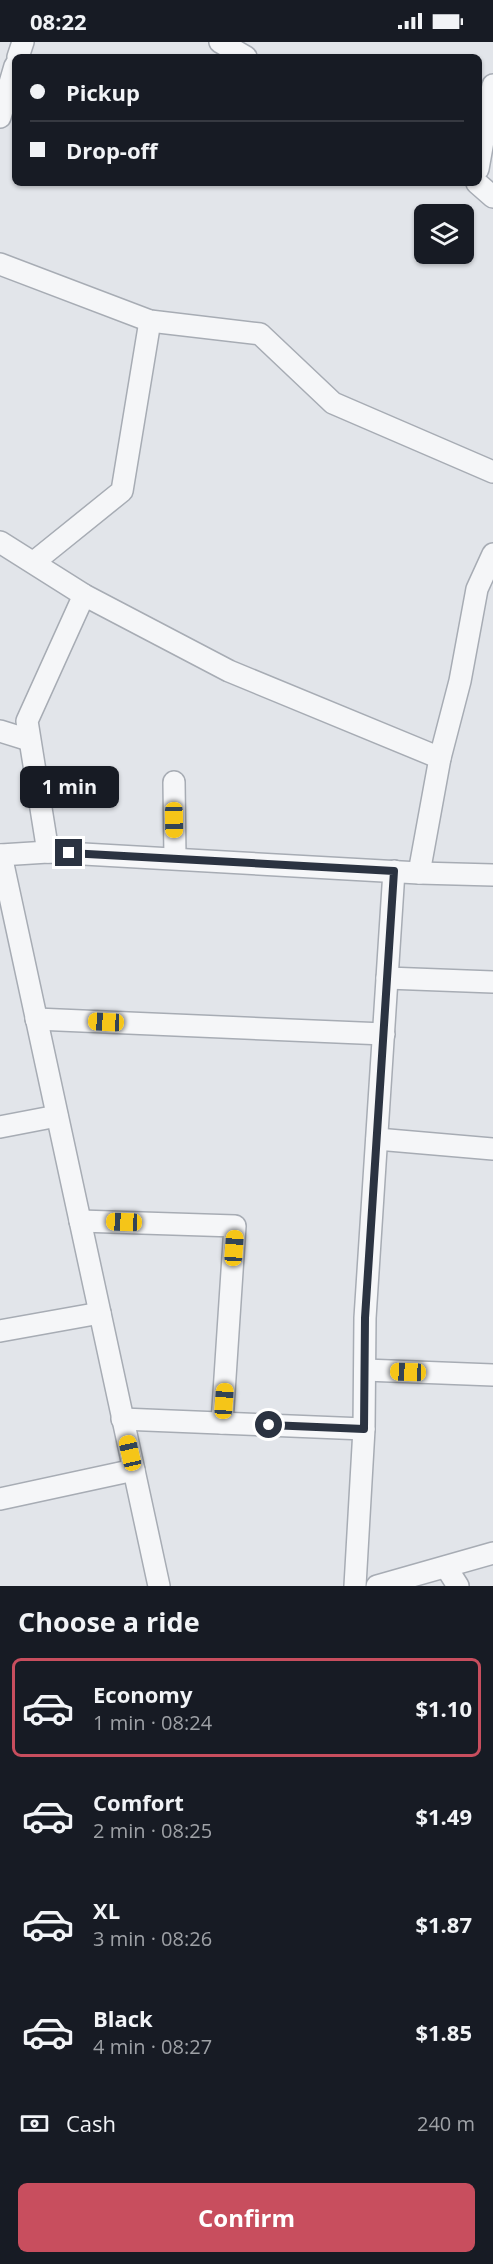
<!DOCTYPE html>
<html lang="en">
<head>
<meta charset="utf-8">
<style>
	:root { --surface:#171b24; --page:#20242c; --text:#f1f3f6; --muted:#9ea1a6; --line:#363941; --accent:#c84e5e }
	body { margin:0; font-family:"Open Sans",sans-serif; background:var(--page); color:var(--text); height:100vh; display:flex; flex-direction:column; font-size:22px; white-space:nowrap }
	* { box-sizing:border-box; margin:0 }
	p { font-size:20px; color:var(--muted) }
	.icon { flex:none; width:33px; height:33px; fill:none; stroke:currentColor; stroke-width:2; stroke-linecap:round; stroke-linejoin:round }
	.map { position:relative; height:1544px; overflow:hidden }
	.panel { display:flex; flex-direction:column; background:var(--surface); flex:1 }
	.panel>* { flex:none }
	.hud { position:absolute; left:12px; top:12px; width:470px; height:132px; border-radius:9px; box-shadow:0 2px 4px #0004; display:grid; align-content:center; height:132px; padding:0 18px; background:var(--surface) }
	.fabs { position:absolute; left:414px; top:162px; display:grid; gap:12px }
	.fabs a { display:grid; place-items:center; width:60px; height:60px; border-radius:9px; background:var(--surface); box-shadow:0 2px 4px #0004; font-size:30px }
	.end { position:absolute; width:27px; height:27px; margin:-14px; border:8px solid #2b3341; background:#fff; box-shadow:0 0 0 3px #fff }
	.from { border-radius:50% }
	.bubble { position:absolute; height:42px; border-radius:9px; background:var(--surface); box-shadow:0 2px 4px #0004; font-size:20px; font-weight:700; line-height:42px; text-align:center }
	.car { position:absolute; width:18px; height:36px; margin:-18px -9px; border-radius:8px; box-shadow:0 0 4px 2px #0007; background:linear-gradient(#f5c518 24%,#345 0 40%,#f5c518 0 76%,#345 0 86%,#f5c518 0) }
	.hud b { display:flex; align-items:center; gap:21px; height:57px; font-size:22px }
	.hud b+b { border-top:2px solid var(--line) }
	.hud i { width:15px; height:15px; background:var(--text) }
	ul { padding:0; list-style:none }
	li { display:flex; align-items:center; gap:18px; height:99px; margin:0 12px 9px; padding:0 6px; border:3px solid transparent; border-radius:9px }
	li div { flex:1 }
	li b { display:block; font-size:22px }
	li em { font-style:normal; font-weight:700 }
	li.active { border-color:var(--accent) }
	li>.icon { width:54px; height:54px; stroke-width:1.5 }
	h2 { padding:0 18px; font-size:27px; line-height:72px }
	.pay { display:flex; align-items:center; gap:15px; height:66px; padding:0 18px; font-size:22px }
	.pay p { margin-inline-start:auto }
	.action { display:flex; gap:12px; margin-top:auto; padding:12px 18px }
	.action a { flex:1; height:69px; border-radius:9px; background:var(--accent); color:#fff; font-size:24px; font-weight:700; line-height:69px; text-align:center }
	.status { display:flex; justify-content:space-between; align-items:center; height:42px; padding:0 30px; background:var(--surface); direction:ltr }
	.status svg { height:16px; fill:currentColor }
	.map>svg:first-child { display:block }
</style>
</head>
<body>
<div class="status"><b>08:22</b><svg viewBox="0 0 49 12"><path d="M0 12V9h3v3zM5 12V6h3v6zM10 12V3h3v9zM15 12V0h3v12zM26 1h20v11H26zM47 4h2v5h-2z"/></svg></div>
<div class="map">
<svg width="493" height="1544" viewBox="0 0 493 1544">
	<rect width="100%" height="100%" fill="#e2e5ea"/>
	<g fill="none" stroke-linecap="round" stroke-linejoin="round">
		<g stroke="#a7acb4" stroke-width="24">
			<g id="street">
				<polyline points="220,0 246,15"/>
				<polyline points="18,15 23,0"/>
				<polyline points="0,75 15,24"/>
				<polyline points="478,127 493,43"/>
				<polyline points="477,141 493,155"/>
				<polyline points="0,222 150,279 260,292 333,361 493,430"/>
				<polyline points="0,500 84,553 229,629 440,716"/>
				<polyline points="34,520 122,449 150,279"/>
				<polyline points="0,689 29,698"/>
				<polyline points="174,740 175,816"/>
				<polyline points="48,810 27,679 84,553"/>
				<polyline points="0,813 48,810 419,831 493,833"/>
				<polyline points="1,813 159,1544"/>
				<polyline points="419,831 440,716 460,639 477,547 493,512"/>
				<polyline points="387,936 493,940"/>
				<polyline points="36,977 384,992"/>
				<polyline points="0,1085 57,1074"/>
				<polyline points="377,1097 493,1107"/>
				<polyline points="80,1179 235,1184 222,1381"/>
				<polyline points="0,1289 100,1271"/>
				<polyline points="365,1328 493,1333"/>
				<polyline points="122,1377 364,1387"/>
				<polyline points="0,1457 134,1428"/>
				<polyline points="446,1525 458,1544"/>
				<polyline points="355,1544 364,1387 365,1276 394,829"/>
				<polyline points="377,1544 493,1511"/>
			</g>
		</g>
		<use href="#street" stroke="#f5f6f8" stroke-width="21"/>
	</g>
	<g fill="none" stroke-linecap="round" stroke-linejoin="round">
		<polyline stroke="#2b3341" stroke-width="8" points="69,811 394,829 365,1276 364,1387 269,1383"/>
	</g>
</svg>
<div class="fabs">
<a><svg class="icon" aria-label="layers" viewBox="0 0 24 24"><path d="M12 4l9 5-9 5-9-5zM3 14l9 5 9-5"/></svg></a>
</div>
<i class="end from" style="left:269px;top:1383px"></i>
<i class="end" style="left:69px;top:811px"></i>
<div class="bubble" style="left:20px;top:724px;width:99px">1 min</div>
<i class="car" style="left:174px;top:778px;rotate:179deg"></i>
<i class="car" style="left:106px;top:980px;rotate:273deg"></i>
<i class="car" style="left:124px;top:1180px;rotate:272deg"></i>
<i class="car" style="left:234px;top:1206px;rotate:4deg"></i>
<i class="car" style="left:408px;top:1330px;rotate:272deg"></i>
<i class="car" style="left:224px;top:1359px;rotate:4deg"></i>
<i class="car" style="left:130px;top:1411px;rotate:347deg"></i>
<div class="hud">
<b><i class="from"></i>Pickup</b>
<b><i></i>Drop-off</b>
</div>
</div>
<section class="panel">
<h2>Choose a ride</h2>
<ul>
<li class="active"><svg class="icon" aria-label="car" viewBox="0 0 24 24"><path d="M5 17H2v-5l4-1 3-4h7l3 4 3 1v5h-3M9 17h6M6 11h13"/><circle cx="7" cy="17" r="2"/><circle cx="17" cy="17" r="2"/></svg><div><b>Economy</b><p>1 min · 08:24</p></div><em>$1.10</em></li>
<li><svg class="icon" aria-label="car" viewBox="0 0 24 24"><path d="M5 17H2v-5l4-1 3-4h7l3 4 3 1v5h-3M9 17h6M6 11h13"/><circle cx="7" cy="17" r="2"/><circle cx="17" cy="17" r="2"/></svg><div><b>Comfort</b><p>2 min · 08:25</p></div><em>$1.49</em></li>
<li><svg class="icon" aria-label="car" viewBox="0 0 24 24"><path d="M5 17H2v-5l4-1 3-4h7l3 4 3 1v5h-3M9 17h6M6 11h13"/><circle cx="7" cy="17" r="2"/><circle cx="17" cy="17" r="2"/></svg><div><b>XL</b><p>3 min · 08:26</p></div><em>$1.87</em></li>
<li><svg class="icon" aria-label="car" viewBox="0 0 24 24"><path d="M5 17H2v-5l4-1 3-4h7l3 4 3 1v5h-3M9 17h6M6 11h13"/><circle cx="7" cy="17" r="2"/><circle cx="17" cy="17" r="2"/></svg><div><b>Black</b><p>4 min · 08:27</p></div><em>$1.85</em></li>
</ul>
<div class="pay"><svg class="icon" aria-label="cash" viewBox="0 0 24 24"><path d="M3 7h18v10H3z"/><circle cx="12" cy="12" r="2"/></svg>Cash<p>240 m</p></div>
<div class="action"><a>Confirm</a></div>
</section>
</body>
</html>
